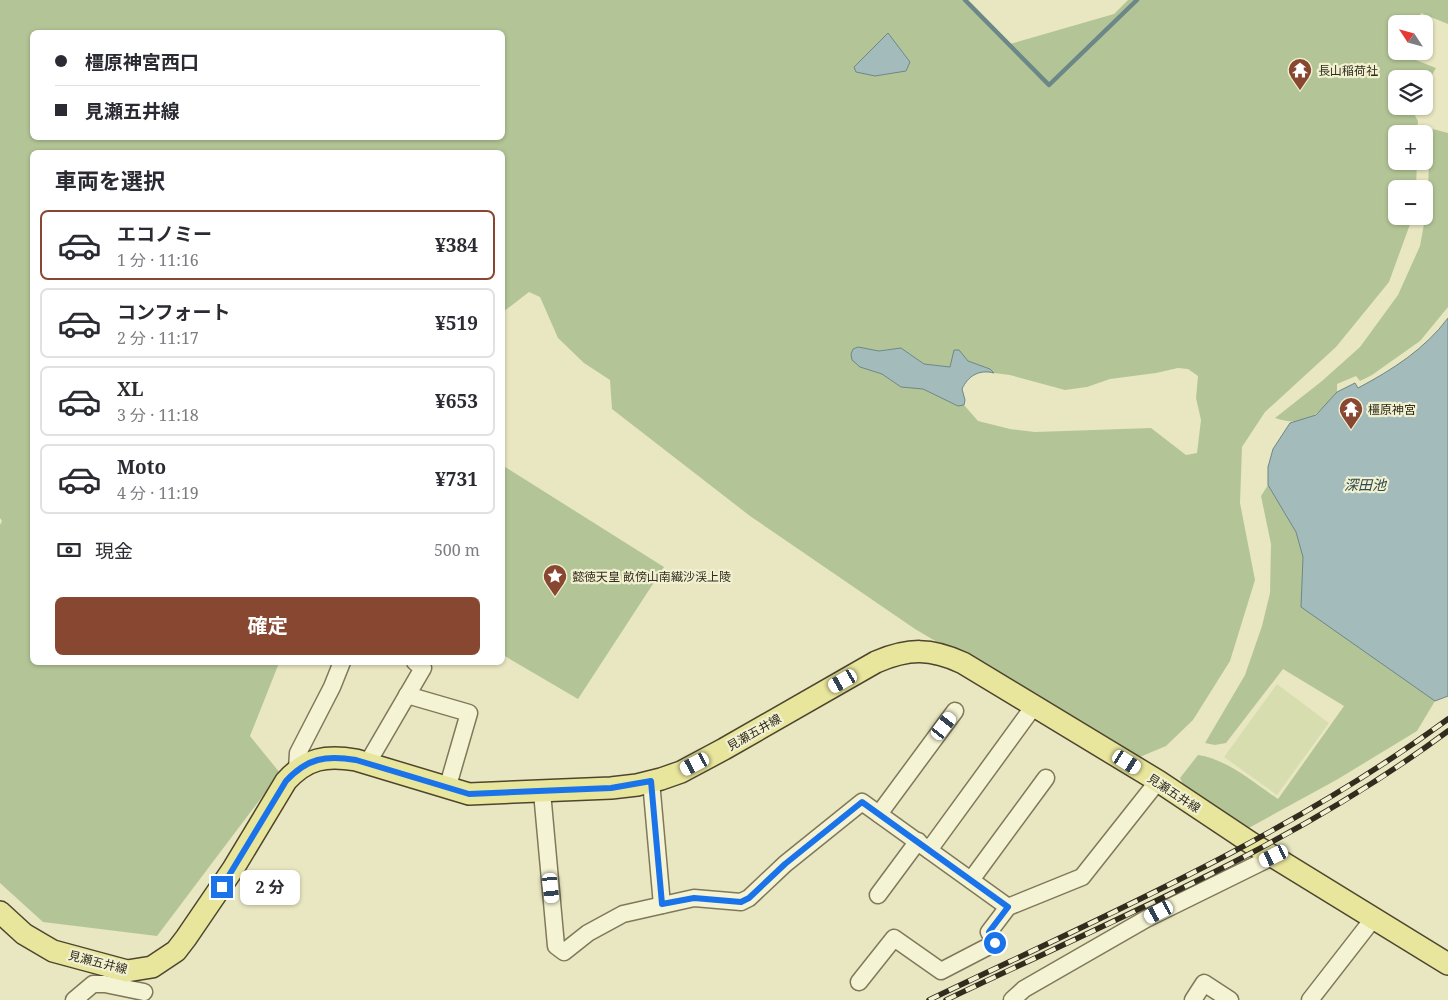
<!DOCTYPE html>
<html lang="ja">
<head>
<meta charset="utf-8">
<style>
	:root { --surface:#fff; --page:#f2f2f3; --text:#2b2b33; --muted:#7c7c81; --line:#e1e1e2; --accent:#884731 }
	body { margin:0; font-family:"Noto Serif","Noto Sans JP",serif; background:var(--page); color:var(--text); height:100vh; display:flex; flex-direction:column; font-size:19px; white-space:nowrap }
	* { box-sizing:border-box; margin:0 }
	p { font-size:16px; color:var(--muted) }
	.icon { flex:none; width:28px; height:28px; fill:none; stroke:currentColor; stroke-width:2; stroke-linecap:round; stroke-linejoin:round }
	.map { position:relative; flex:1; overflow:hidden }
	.details { position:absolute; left:30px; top:150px; width:475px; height:515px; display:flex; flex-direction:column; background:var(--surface); border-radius:8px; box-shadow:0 1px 4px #0004 }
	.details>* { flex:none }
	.top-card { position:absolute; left:30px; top:30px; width:475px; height:110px; border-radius:8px; box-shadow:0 1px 4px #0004; display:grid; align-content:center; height:110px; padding:0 25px; background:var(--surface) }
	.needle { width:32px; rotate:306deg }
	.tools { position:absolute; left:1388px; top:15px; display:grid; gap:10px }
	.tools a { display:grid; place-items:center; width:45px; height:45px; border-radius:8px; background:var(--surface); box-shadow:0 1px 4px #0004; font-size:25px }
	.end { position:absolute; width:22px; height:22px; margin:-11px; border:6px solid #1a73e8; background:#fff; box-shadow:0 0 0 2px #fff }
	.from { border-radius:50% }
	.bubble { position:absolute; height:35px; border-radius:8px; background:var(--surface); box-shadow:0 1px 4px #0004; font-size:16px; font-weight:700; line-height:35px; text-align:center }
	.car { position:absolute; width:15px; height:30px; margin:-15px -8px; border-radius:6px; box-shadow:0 0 4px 1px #0007; background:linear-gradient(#fff 24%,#345 0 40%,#fff 0 76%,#345 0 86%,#fff 0) }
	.top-card b { display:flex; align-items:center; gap:18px; height:48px; font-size:19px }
	.top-card b+b { border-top:1px solid var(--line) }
	.top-card i { width:12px; height:12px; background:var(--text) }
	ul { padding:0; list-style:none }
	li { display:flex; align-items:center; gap:15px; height:70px; margin:0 10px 8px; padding:0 15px; border:2px solid var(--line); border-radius:8px }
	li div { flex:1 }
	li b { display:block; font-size:19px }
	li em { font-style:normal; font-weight:700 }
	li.on { border-color:var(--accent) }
	li>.icon { width:45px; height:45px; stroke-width:1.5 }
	h2 { padding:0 25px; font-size:22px; line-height:60px }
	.pay { display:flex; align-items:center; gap:12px; height:55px; padding:0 25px; font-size:19px }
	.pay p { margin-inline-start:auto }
	.action { display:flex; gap:10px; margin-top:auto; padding:10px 25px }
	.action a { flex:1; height:58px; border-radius:8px; background:var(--accent); color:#fff; font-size:20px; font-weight:700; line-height:58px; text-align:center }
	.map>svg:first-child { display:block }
</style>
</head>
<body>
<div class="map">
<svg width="1448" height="1000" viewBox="0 0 1448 1000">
	<rect width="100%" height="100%" fill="#e8e7c1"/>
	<polygon fill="#d8ddaf" points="1277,684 1329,723 1277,795 1224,757"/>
	<g fill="#b3c596" fill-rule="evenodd">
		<path d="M0,0H964L1010,44L1114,14L1128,0H1448V24L1421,13L1416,24H1396V51H1404L1403,55L1436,68L1424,89V79H1396V106H1413L1412,110L1418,121L1417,134H1396V161H1417L1416,189H1396V216H1413L1389,282L1336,347L1265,412L1242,447L1240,503L1255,580L1230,661L1193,720L1166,746L1135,759L915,629L750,516L612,409L610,380L584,363L558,338L540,297L529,292L503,312L502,152H32V662L279,663L250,736L280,773L157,936L43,922L0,883V525L2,521L0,518ZM32,32H502V138H32ZM888,33L910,62L906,71L875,76ZM858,347L879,351L901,348L924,364L950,367L954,350L968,361L990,369L994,373L1010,375L1065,390L1087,387L1110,379L1156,373L1178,368L1188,369L1198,376L1196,398L1201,420L1197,453L1186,455L1151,428L1035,432L1010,429L978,421L964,405L958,406L923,389L901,387L882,374L860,367L851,354L853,349Z"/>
		<path d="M1433,129L1448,133V307L1420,341L1372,375L1360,381L1356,376L1337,384V392C1319,415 1304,428 1275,418L1322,381L1360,347L1398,295L1420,246L1428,202L1429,147Z"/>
		<polygon points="502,465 664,567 578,699 503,655"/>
		<path d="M1268,485L1296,532L1303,557L1302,607L1435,701L1417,731L1338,779L1247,829L1185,788L1180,778L1198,755C1227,759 1254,783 1278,799L1344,706L1283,669L1226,743L1215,745L1205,743L1245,675L1262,626L1270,593L1271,544L1261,496Z"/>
	</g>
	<g fill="#a3bbba" stroke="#6c8788">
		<polygon points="888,33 910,62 906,71 875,76 856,72 854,67"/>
		<path d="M1448,318V696L1435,701L1301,607L1303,557L1296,532L1268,485V467L1273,449L1290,423L1316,415L1337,392L1355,383L1358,388C1392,370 1425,349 1448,318Z"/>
		<path d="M858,347L879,351L901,348L924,364L950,367L954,350H959L968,361L990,369L994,373C979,369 968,376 962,389L965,400L964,405L958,406L923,389L901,387L882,374L860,367L852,360L851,354L853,349Z"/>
	</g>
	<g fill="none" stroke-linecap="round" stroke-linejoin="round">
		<polyline stroke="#6c8788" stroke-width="4.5" points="965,0 1049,85 1137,0"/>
		<g stroke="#80785b" stroke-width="19">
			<g id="minor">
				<polyline points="407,695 469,713 447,789"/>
				<polyline points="367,764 423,668 415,662"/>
				<polyline points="297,769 298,753 332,687 342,662"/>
				<polyline points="651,781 662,905"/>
				<polyline points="542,792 556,946 564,952 588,933 623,914 694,898 741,902 749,898 785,864 862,802 1008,907"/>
				<polyline points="879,814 955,711"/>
				<polyline points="929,850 1034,706"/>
				<polyline points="971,880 1046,778"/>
				<polyline points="878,895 918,841"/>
				<polyline points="859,982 894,938 941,971 995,943 989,932 1008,907 1082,877 1158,781"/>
				<polyline points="74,1000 93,984 105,984 144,992"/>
				<polyline points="1012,1000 1024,989 1146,919 1274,856"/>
				<polyline points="1193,1000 1204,983 1230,1000"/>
				<polyline points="1310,1000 1373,919"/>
			</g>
		</g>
		<g stroke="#4e452f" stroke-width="24">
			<path id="major" d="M0,912L24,934L53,951L127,971L152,967L176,951L186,938L233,869L286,781C307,758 326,755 356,760L469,794L611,788L637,785L661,779L681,772L724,749L876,662C909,648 931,648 963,663L1158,781L1251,843L1448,964"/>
		</g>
		<use href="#minor" stroke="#f4f3d3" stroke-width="16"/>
		<use href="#major" stroke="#e8e59c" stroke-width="21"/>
		<g stroke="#312c1d" stroke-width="5.5">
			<g id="rail">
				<path d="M929,1000C1106,915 1289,836 1448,719"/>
				<path d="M946,1000C1117,918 1295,845 1448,731"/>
			</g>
		</g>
		<use href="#rail" stroke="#f1f0d0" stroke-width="4" stroke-dasharray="11" stroke-linecap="butt"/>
	</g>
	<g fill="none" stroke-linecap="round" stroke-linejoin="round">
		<path stroke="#1a73e8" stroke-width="6" d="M222,887L286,781C307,758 326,755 356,760L469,794L611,788L651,781L662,904L694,898L741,902L749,898L785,864L862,802L1008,907L989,932L995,943"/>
	</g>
	<defs>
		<g id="temple-pin" transform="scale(1.25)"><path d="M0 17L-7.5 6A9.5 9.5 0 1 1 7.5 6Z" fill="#884731" stroke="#f1f0d0"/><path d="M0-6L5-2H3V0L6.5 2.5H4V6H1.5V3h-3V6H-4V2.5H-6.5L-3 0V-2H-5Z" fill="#fff"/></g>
		<g id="sight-pin" transform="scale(1.25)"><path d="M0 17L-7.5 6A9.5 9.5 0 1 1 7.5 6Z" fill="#884731" stroke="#f1f0d0"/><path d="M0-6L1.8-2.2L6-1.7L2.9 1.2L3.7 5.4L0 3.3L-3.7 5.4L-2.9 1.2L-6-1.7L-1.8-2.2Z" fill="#fff"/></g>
	</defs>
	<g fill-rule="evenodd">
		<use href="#temple-pin" x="1300" y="70"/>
		<use href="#temple-pin" x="1351" y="409"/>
		<use href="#sight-pin" x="555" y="576"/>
	</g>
	<g text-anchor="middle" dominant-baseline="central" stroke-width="4.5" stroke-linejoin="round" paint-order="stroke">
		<g font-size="12" fill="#312c1d" stroke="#f1f0d0" text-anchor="start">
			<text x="1318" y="70">長山稲荷社</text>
			<text x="1368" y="409">橿原神宮</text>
			<text x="572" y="576">懿徳天皇 畝傍山南繊沙渓上陵</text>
		</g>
		<g font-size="12" fill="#312c1d" stroke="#f1f0d0">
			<text transform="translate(754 732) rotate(-30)">見瀬五井線</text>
			<text transform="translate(1174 793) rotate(33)">見瀬五井線</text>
			<text transform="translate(98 962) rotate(14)">見瀬五井線</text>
		</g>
		<g font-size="14" font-style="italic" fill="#2e494f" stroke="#f1f0d0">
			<text x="1365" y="484">深田池</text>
		</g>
	</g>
</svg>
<div class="tools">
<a><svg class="needle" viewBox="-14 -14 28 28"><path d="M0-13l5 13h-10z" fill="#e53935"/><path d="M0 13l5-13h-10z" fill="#7c7c81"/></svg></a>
<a><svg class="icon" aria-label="layers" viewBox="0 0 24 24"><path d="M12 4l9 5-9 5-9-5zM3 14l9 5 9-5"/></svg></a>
<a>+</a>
<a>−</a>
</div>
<i class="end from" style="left:995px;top:943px"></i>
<i class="end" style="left:222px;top:887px"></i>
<div class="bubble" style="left:240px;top:870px;width:60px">2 分</div>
<i class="car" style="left:843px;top:681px;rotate:240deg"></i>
<i class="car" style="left:944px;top:726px;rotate:37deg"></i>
<i class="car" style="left:1127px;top:762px;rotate:122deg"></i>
<i class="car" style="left:695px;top:764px;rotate:243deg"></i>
<i class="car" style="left:1274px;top:856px;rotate:244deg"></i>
<i class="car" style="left:551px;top:888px;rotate:174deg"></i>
<i class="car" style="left:1159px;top:912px;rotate:242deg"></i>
<div class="top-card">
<b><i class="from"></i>橿原神宮西口</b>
<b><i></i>見瀬五井線</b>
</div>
<section class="details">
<h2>車両を選択</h2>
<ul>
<li class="on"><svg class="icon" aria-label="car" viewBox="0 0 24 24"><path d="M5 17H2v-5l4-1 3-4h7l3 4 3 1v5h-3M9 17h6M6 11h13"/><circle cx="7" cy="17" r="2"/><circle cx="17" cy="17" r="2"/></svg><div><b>エコノミー</b><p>1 分 · 11:16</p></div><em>¥384</em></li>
<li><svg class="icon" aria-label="car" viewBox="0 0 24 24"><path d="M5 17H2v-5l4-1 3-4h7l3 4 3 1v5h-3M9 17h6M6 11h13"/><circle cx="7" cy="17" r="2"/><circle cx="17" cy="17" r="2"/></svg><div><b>コンフォート</b><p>2 分 · 11:17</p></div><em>¥519</em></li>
<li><svg class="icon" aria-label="car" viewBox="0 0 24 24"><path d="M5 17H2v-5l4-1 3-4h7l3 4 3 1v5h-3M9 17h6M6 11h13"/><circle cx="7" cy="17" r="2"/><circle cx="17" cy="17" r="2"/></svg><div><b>XL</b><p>3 分 · 11:18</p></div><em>¥653</em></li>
<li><svg class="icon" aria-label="car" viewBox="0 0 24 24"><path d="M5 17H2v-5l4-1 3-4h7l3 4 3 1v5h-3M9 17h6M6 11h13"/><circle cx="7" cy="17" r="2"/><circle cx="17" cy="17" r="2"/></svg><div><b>Moto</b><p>4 分 · 11:19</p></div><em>¥731</em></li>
</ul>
<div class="pay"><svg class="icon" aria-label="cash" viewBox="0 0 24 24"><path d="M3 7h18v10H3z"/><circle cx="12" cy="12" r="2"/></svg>現金<p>500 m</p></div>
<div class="action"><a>確定</a></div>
</section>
</div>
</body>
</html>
